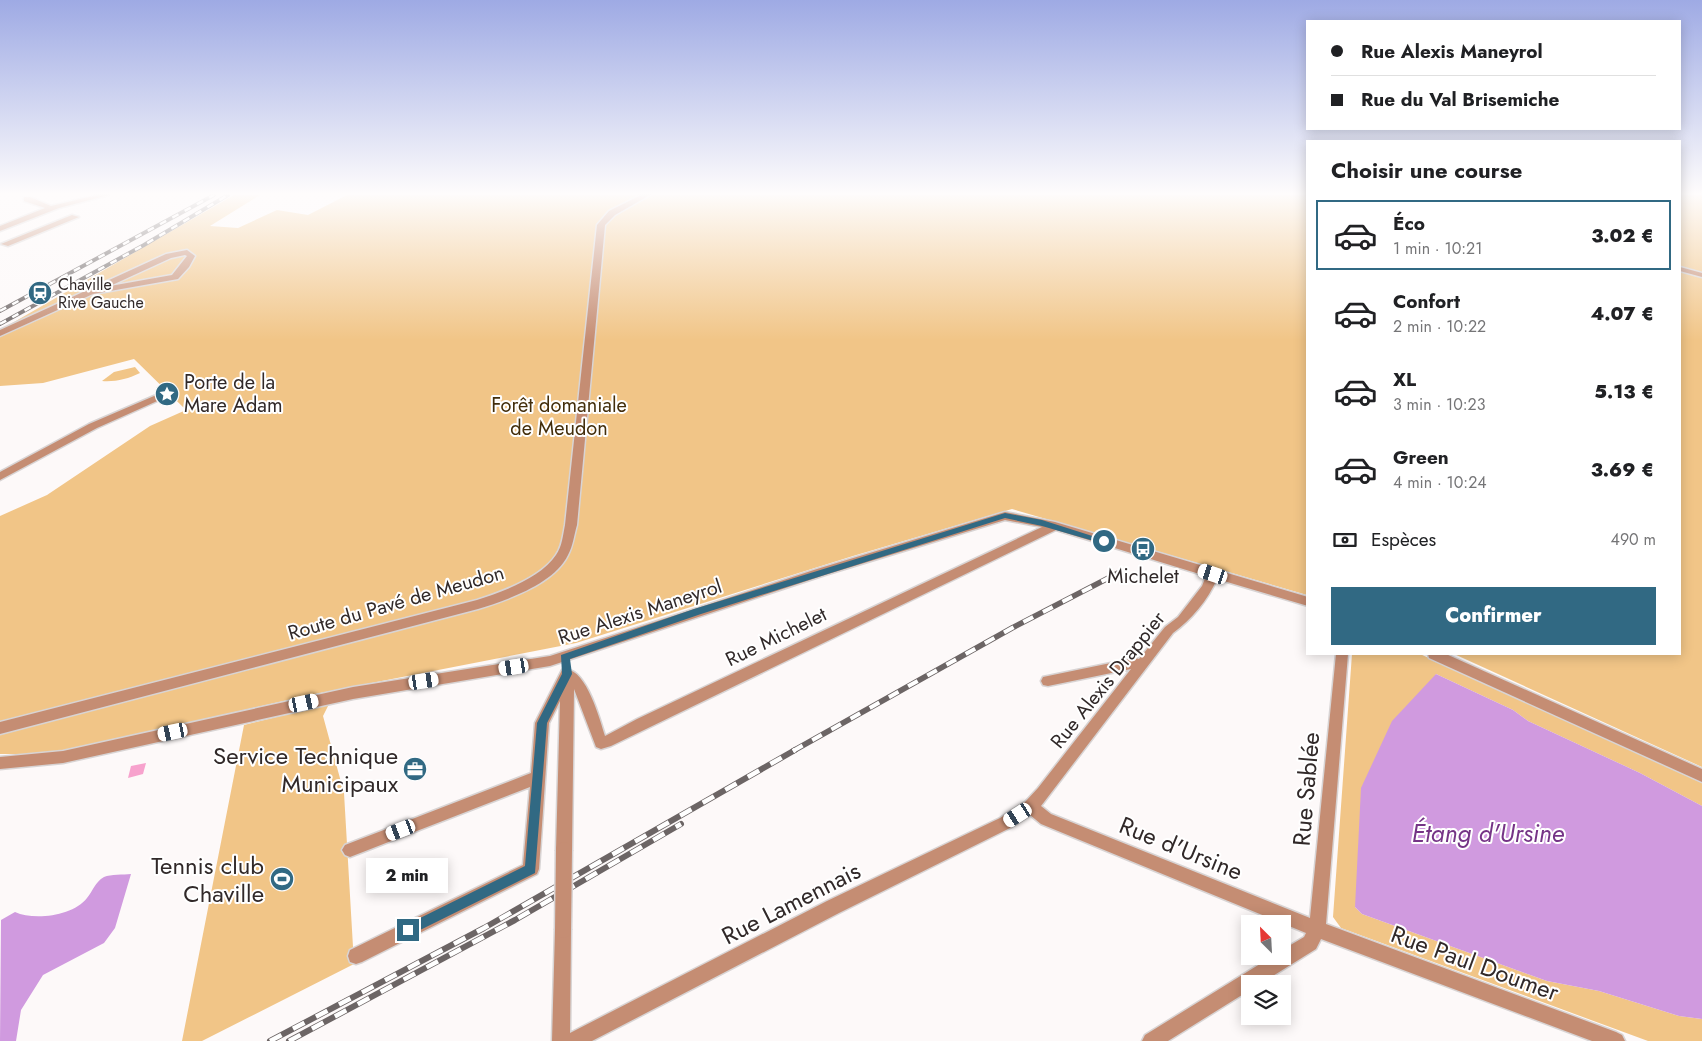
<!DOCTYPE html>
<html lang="fr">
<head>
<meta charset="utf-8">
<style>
	:root { --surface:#fff; --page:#f2f2f2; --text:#202124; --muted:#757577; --line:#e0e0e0; --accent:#316983 }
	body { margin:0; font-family:Jost,sans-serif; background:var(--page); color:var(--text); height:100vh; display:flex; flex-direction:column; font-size:19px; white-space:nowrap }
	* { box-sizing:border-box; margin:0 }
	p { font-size:16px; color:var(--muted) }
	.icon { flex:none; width:28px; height:28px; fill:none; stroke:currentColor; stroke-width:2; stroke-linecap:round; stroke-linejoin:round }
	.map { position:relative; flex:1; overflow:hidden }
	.sheet { position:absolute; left:1306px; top:140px; width:375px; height:515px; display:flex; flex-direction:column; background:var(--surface); border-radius:0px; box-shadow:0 2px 12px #0003 }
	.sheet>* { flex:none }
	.banner { position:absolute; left:1306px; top:20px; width:375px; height:110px; border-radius:0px; box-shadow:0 2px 12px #0003; display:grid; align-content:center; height:110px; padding:0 25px; background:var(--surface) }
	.needle { width:32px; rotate:336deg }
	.fabs { position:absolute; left:1241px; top:915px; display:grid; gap:10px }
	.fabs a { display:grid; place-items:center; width:50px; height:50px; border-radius:0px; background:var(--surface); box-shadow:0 2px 12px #0003; font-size:25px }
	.end { position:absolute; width:22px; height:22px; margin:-11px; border:6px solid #316983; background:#fff; box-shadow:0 0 0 2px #fff }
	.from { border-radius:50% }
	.bubble { position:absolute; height:35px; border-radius:0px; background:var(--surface); box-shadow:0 2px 12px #0003; font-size:16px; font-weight:800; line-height:35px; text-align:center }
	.car { position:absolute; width:15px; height:30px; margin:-15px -8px; border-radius:6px; box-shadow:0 0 4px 1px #0007; background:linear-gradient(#fff 24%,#345 0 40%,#fff 0 76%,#345 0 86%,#fff 0) }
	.banner b { display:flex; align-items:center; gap:18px; height:48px; font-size:19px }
	.banner b+b { border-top:1px solid var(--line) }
	.banner i { width:12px; height:12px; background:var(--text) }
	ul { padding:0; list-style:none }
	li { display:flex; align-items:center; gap:15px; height:70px; margin:0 10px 8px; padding:0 15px; border:2px solid transparent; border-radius:0px }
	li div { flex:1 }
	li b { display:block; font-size:19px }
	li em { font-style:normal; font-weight:800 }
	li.on { border-color:var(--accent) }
	li>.icon { width:45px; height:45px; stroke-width:1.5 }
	h2 { padding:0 25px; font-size:22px; line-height:60px }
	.pay { display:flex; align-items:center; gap:12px; height:55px; padding:0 25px; font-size:19px }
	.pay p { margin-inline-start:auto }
	.cta { display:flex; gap:10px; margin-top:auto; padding:10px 25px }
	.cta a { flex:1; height:58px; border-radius:0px; background:var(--accent); color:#fff; font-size:20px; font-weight:800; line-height:58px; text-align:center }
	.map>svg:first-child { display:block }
</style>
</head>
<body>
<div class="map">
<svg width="1702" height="1041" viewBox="0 0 1702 1041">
	<rect width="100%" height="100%" fill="#fdf9f9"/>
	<g fill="#f1c587">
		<polygon points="234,195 260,195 210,226 238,228 277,210 308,215 347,195 1307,195 1307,595 1012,509 853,556 576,643 310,695 51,754 0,754 0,516 47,495 150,426 186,410 134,359 43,383 0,386 0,336 8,332 2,329"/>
		<polygon points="1680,195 1702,195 1702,767 1454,654 1680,654"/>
		<path d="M135,367L140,373C128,379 115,382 102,381L114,372Z"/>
		<polygon points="1352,654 1420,654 1702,783 1702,806 1640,773 1528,721 1513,710 1436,674 1355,907 1362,914 1547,981 1599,991 1679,1016 1702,1019 1702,1041 1648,1041 1341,928 1333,917"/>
		<polygon points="329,704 323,716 344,793 354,964 202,1041 182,1041 244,725"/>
	</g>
	<g fill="#d09adf">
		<polygon points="1436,674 1513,710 1528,721 1640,773 1702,806 1702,1019 1679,1016 1599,991 1547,981 1362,914 1355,907 1361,788 1392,721"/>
		<path d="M131,874L115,928L104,943L43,975L21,1010L16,1041H0L1,920L15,912C34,921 73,916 87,898C93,891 95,882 104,877C111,874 123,875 131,874Z"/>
	</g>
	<polygon fill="#f7a2cd" points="146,763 143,774 128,778 131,766"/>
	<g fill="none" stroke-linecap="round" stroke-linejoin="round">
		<g stroke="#d8d4d4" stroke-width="3">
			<g id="minor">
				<polygon points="97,195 109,195 59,208 0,231 0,226 45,208 24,201 24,197 30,197 51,206"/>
				<path d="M641,195H650L615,215L605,225L577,525C574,535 573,546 568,555C554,584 507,600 478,609L0,734V722L477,600C502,592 541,578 556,555C562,547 563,535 565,525L597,225L609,211Z"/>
				<polygon points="72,215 79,217 8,246 1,244"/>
				<path d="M187,250L195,256L189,267L178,279L93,294L0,336V330L166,254ZM185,255L187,256L172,275L110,286L171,258Z"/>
				<polygon points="1680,267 1702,273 1702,277 1680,271"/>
				<polygon points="161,393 164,394 166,396 164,398 97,428 0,480 0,472 89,424"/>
				<path d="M1005,512L1055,522L1308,597V606L1217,579C1208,600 1191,620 1173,633L1041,806L1051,814L1310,918L1336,654H1348L1326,924L1616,1032L1622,1035L1625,1041H1592L1321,939L1316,949L1260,984H1250V990L1168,1041H1142L1145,1035L1273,956H1282V950L1304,937L1306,933L1041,824L1030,815L1010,828L839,913L592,1041H552L555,930L557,924L563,922L569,924L571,930L570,1033L827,901L1000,818L1025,802L1038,788L1131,669L1048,686L1043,685L1041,681L1043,677L1135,658L1139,659L1165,627L1178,617L1202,586L1206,576L1056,530L611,746L601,749L596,747L574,689L572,850L569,855L564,857L559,855L556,850L560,701L549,723L539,869L537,874L362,962L356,964L350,962L348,956L350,950L523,865L530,787L350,857L345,855L342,850L345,845L531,773L535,723L562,670C585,663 600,720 605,736L607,735L637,719L1042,527L1005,520L825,575L550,666L353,699L63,763L0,769V757L63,751L353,687L550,656L817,569Z"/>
				<polygon points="1428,654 1446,654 1702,769 1702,782 1429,658"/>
			</g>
		</g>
		<use href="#minor" fill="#c58d73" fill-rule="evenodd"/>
		<g stroke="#6c6565" stroke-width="4">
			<g id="rail-far2">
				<polyline points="0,311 214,195"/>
				<polyline points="0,324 144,245 228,195"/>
			</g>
		</g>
		<g stroke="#6c6565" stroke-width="5.5">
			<polyline id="rail-far1" points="793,751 1012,628 1120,572"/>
		</g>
		<g stroke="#6c6565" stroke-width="6">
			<g id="rail">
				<polyline points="270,1041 484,928 795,750"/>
				<polyline points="289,1041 515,920 681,824"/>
			</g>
		</g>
		<use href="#rail-far2" stroke="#fff" stroke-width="2.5" stroke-dasharray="7" stroke-linecap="butt"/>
		<use href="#rail-far1" stroke="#fff" stroke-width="4" stroke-dasharray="11" stroke-linecap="butt"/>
		<use href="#rail" stroke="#fff" stroke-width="4.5" stroke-dasharray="13" stroke-linecap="butt"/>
		<g stroke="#d8d4d4" stroke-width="19" stroke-linecap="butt">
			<polyline id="minor-bridge" points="563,930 564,850"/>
		</g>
		<use href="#minor-bridge" stroke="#c58d73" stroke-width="16"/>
	</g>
	<linearGradient id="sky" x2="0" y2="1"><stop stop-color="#9eaae4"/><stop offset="0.57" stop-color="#fefcfc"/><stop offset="1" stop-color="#fefcfc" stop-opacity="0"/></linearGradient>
	<rect width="1702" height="340" fill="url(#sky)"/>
	<polygon fill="#316983" points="1005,513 1042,520 1108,541 1104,544 1042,526 1005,518 701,614 570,659 572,674 547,723 535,873 412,934 404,934 404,926 525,866 537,723 562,674 561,655 694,609"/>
	<defs>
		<g id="station-disc" transform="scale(1.25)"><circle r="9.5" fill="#316983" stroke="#fff"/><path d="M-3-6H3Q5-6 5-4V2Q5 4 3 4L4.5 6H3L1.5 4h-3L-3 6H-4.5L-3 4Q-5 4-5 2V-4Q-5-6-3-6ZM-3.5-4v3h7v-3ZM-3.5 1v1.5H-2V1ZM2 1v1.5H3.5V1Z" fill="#fff"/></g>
		<g id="sight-disc" transform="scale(1.25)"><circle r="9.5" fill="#316983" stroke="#fff"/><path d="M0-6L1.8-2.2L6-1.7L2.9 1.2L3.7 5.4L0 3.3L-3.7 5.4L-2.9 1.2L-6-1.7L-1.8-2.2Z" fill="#fff"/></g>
		<g id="bus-disc" transform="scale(1.25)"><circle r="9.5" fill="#316983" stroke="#fff"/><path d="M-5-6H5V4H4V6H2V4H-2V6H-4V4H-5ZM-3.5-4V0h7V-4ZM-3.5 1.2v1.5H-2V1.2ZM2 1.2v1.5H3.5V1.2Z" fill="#fff"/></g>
		<g id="office-disc" transform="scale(1.25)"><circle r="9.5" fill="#316983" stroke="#fff"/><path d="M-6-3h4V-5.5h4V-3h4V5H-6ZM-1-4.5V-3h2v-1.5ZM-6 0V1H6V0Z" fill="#fff"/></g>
		<g id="stadium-disc" transform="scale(1.25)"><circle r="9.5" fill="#316983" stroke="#fff"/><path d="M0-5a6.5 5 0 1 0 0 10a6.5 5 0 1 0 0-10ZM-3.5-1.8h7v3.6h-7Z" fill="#fff"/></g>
	</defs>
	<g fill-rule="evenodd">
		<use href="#station-disc" x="40" y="293"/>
		<use href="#sight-disc" x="167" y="394"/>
		<use href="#bus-disc" x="1143" y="549"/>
		<use href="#office-disc" x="415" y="769"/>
		<use href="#stadium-disc" x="282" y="879"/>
	</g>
	<g text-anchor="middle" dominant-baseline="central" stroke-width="4" stroke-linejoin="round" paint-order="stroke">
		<g font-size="16" fill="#312929" stroke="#fff" text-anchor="start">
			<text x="58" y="284">Chaville<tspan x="58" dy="18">Rive Gauche</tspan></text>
		</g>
		<g font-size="20" fill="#312929" stroke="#fff" text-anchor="start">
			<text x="184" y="382">Porte de la<tspan x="184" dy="23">Mare Adam</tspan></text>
			<text x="1143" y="576" text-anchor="middle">Michelet</text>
		</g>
		<g font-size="20" fill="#432e0b" stroke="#fff">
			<text x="559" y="405">Forêt domaniale<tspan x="559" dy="23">de Meudon</tspan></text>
		</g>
		<g font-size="20" fill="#312929" stroke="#fff">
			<text transform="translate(396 603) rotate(-16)">Route du Pavé de Meudon</text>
			<text transform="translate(640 612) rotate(-18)">Rue Alexis Maneyrol</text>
			<text transform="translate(776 637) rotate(-26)">Rue Michelet</text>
			<text transform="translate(1108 680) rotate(-51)">Rue Alexis Drappier</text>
		</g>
		<g font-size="24" fill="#312929" stroke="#fff" text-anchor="end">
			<text x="398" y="755">Service Technique<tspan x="398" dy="28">Municipaux</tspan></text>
			<text x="264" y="865">Tennis club<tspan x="264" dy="28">Chaville</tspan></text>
		</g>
		<g font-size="24" fill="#312929" stroke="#fff">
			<text transform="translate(1306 789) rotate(-85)">Rue Sablée</text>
			<text transform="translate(1181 848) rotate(22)">Rue d'Ursine</text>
			<text transform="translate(791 903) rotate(-27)">Rue Lamennais</text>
			<text transform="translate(1475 963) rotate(20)">Rue Paul Doumer</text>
		</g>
		<g font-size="25" font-style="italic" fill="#753486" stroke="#fff">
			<text x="1488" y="833">Étang d'Ursine</text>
		</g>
	</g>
</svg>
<div class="fabs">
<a><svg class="needle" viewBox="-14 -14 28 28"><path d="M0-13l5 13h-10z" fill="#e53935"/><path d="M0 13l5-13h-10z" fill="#757577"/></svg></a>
<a><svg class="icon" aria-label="layers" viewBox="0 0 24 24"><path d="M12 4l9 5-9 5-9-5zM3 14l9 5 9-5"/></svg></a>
</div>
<i class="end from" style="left:1104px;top:541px"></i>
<i class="end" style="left:408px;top:930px"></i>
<div class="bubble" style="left:366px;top:858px;width:82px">2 min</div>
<i class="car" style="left:1213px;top:574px;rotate:288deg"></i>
<i class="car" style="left:514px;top:667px;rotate:261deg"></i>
<i class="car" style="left:424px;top:681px;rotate:81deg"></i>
<i class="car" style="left:304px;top:703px;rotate:78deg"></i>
<i class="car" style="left:173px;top:732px;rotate:258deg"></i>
<i class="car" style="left:1018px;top:815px;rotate:237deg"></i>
<i class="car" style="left:401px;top:830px;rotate:249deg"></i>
<div class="banner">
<b><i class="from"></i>Rue Alexis Maneyrol</b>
<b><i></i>Rue du Val Brisemiche</b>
</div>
<section class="sheet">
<h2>Choisir une course</h2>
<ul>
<li class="on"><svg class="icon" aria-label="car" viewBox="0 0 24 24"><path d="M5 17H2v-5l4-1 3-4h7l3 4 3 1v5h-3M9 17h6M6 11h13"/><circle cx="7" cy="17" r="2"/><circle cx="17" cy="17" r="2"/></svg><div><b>Éco</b><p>1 min · 10:21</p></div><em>3.02 €</em></li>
<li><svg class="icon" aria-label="car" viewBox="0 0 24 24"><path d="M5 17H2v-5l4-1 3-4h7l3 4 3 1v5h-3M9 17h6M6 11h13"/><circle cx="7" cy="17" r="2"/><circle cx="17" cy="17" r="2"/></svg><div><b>Confort</b><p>2 min · 10:22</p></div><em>4.07 €</em></li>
<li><svg class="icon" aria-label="car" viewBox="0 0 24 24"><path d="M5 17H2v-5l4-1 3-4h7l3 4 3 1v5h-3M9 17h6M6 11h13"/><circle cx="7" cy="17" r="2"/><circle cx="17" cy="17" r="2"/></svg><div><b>XL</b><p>3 min · 10:23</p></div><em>5.13 €</em></li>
<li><svg class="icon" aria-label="car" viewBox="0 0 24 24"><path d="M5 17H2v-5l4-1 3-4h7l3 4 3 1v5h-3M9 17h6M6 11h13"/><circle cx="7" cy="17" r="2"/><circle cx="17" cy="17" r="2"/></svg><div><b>Green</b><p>4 min · 10:24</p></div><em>3.69 €</em></li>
</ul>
<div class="pay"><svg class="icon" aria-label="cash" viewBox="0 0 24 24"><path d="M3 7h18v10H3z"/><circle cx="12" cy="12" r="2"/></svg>Espèces<p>490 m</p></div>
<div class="cta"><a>Confirmer</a></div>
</section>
</div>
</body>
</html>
